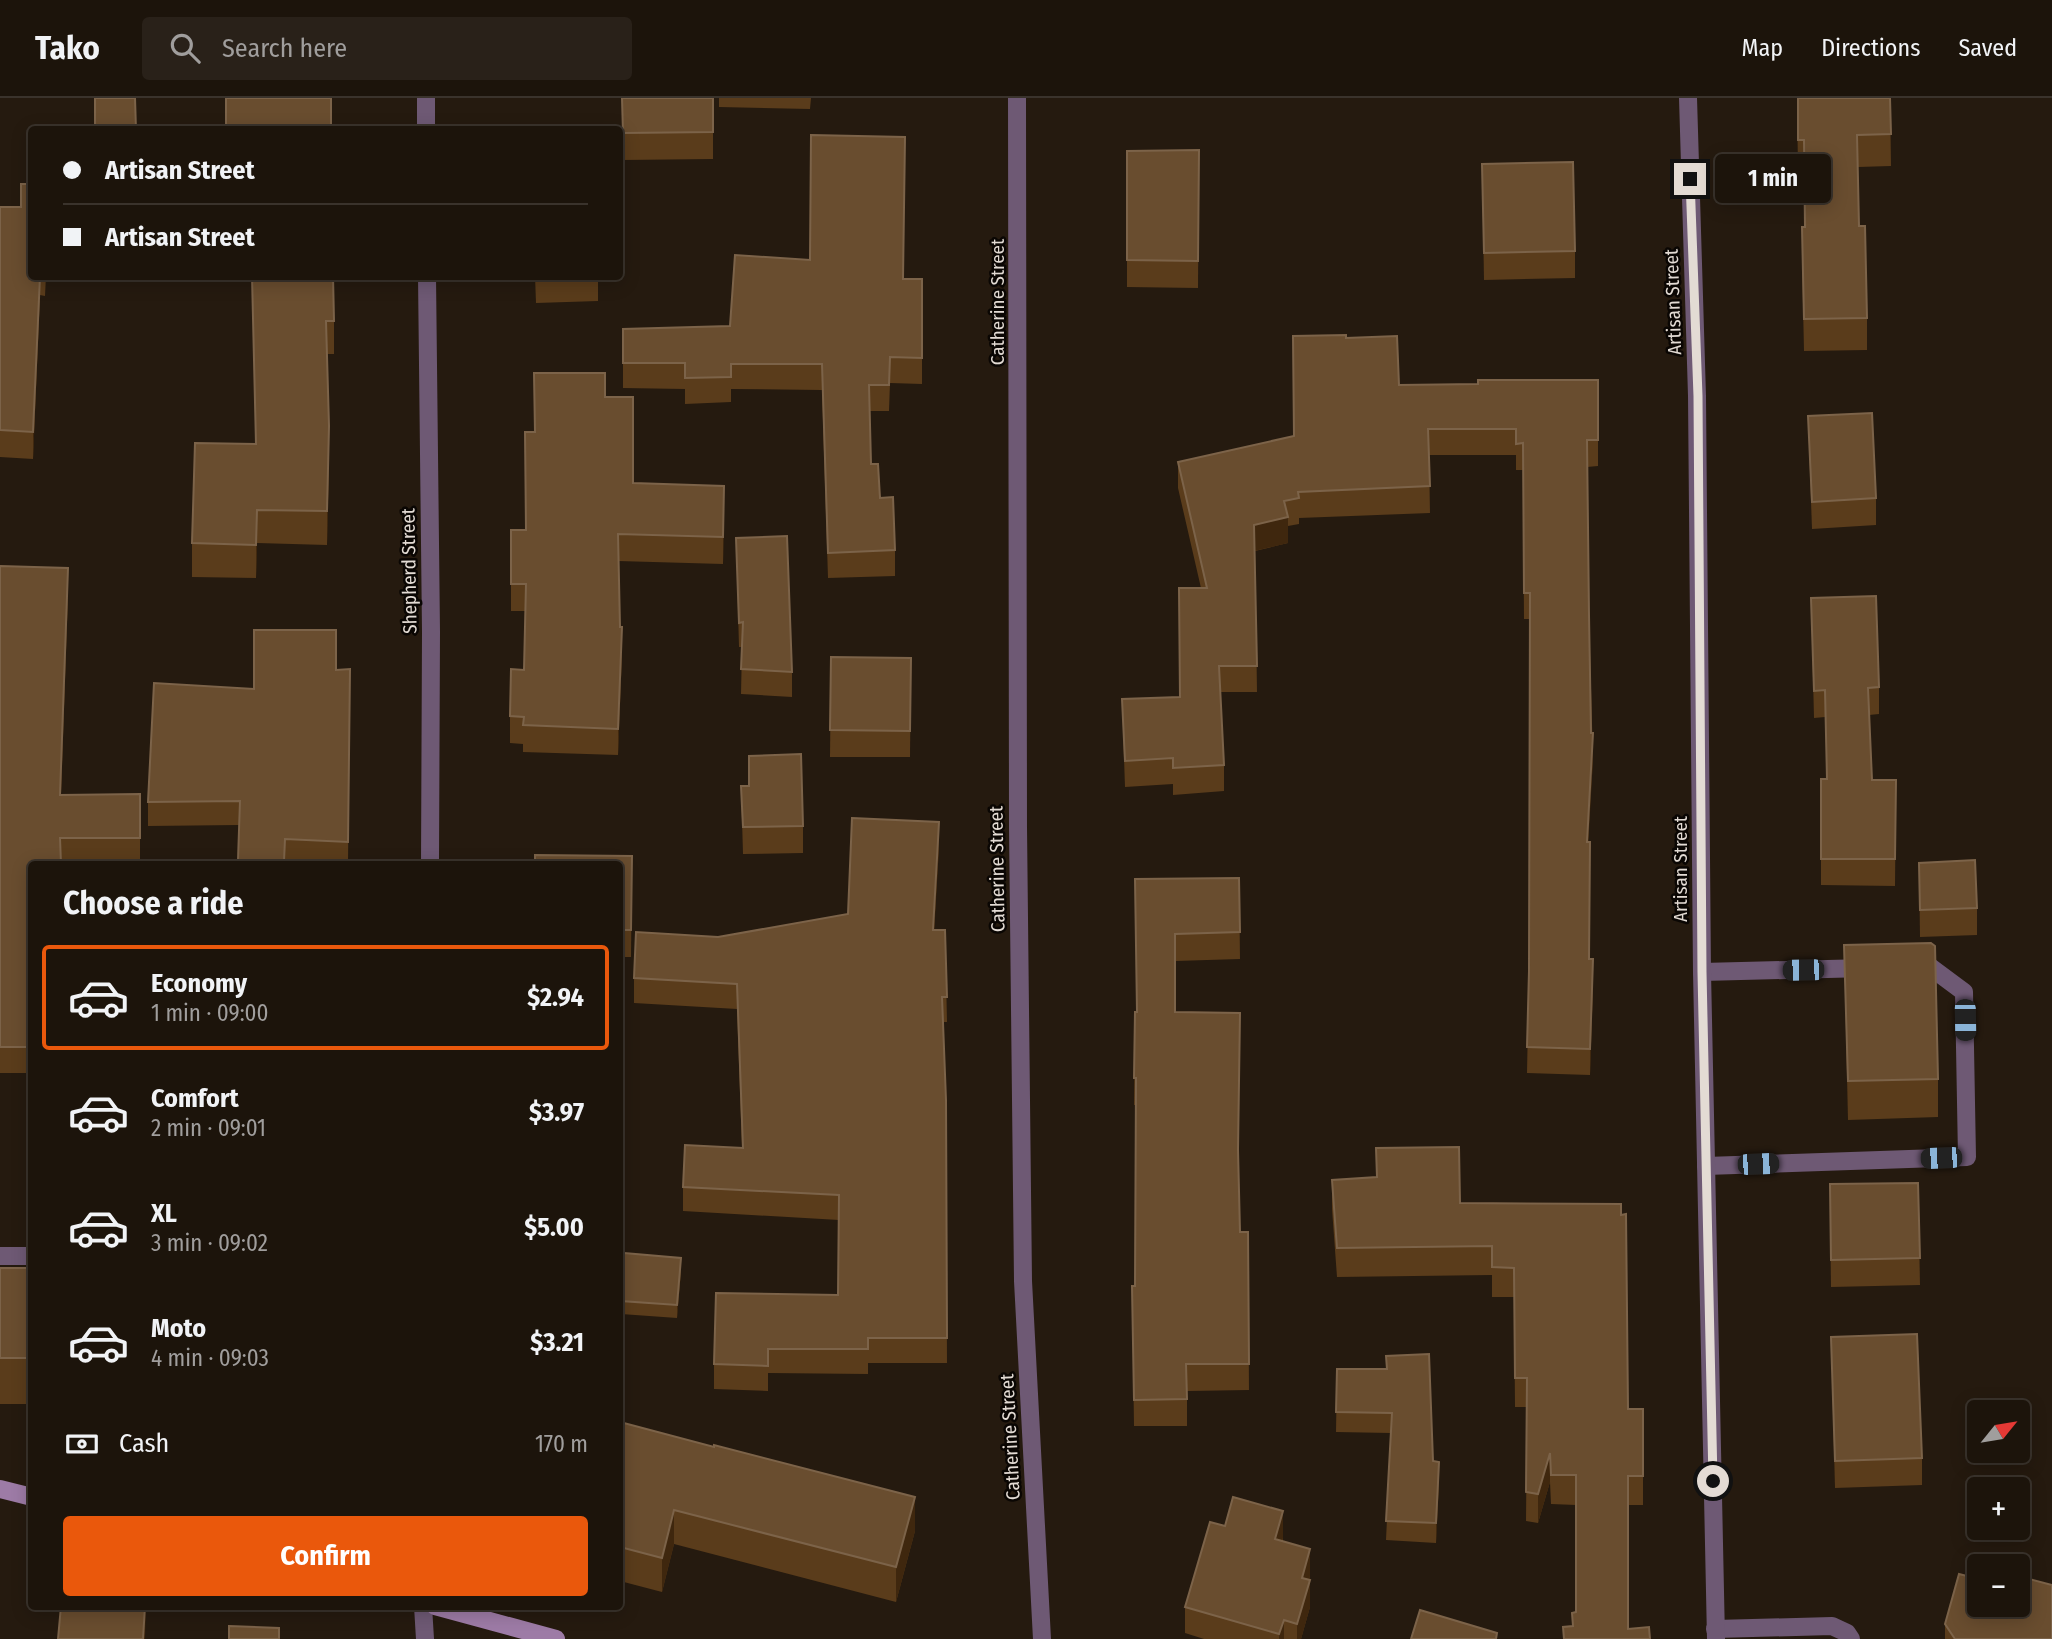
<!DOCTYPE html>
<html lang="en">
<head>
<meta charset="utf-8">
<style>
	:root { --surface:#1c140b; --page:#292119; --text:#f1f3f6; --muted:#a09e9d; --line:#3a332c; --accent:#ea580c }
	body { margin:0; font-family:"Fira Sans Condensed",sans-serif; background:var(--page); color:var(--text); height:100vh; display:flex; flex-direction:column; font-size:26px; white-space:nowrap }
	* { box-sizing:border-box; margin:0 }
	p { font-size:23px; color:var(--muted) }
	.icon { flex:none; width:38px; height:38px; fill:none; stroke:currentColor; stroke-width:2; stroke-linecap:round; stroke-linejoin:round }
	.map { position:relative; flex:1; overflow:hidden }
	.sheet { position:absolute; left:28px; top:763px; width:595px; height:749px; display:flex; flex-direction:column; background:var(--surface); border-radius:7px; box-shadow:0 4px 18px #0003,0 0 0 2px var(--line) }
	.sheet>* { flex:none }
	.hud { position:absolute; left:28px; top:28px; width:595px; height:154px; border-radius:7px; box-shadow:0 4px 18px #0003,0 0 0 2px var(--line); display:grid; align-content:center; height:154px; padding:0 35px; background:var(--surface) }
	.needle { width:46px; rotate:60deg }
	.buttons { position:absolute; left:1967px; top:1302px; display:grid; gap:14px }
	.buttons a { display:grid; place-items:center; width:63px; height:63px; border-radius:7px; background:var(--surface); box-shadow:0 4px 18px #0003,0 0 0 2px var(--line); font-size:35px }
	.end { position:absolute; width:32px; height:32px; margin:-16px; border:9px solid #e3dbd4; background:#111; box-shadow:0 0 0 4px #111 }
	.from { border-radius:50% }
	.bubble { position:absolute; height:49px; border-radius:7px; background:var(--surface); box-shadow:0 4px 18px #0003,0 0 0 2px var(--line); font-size:23px; font-weight:700; line-height:49px; text-align:center }
	.car { position:absolute; width:21px; height:42px; margin:-21px -10px; border-radius:9px; box-shadow:0 0 5px 2px #0007; background:linear-gradient(#222 24%,#8ab4d8 0 40%,#222 0 76%,#8ab4d8 0 86%,#222 0) }
	.hud b { display:flex; align-items:center; gap:24px; height:66px; font-size:26px }
	.hud b+b { border-top:2px solid var(--line) }
	.hud i { width:18px; height:18px; background:var(--text) }
	ul { padding:0; list-style:none }
	li { display:flex; align-items:center; gap:21px; height:105px; margin:0 14px 10px; padding:0 21px; border:4px solid transparent; border-radius:7px }
	li div { flex:1 }
	li b { display:block; font-size:26px }
	li em { font-style:normal; font-weight:700 }
	li.on { border-color:var(--accent) }
	li>.icon { width:63px; height:63px; stroke-width:1.5 }
	h2 { padding:0 35px; font-size:32px; line-height:84px }
	.pay { display:flex; align-items:center; gap:18px; height:77px; padding:0 35px; font-size:26px }
	.pay p { margin-inline-start:auto }
	.primary-button { display:flex; gap:14px; margin-top:auto; padding:14px 35px }
	.primary-button a { flex:1; height:80px; border-radius:7px; background:var(--accent); color:#fff; font-size:28px; font-weight:700; line-height:80px; text-align:center }
	header { display:flex; align-items:center; gap:42px; box-sizing:border-box; height:98px; padding:0 35px; background:var(--surface); border-bottom:2px solid var(--line) }
	header strong { font-size:33px }
	nav { display:flex; gap:38px; margin-inline-start:auto; font-size:24px }
	.search { width:490px; height:63px; background:var(--page); display:flex; align-items:center; gap:18px; box-sizing:border-box; padding:0 24px; border-radius:7px; color:var(--muted); font-size:26px }
	.map>svg:first-child { display:block }
</style>
</head>
<body>
<header>
<strong>Tako</strong>
<div class="search"><svg class="icon" aria-label="search" viewBox="0 0 24 24"><circle cx="10" cy="10" r="6"/><path d="M15 15l6 6"/></svg>Search here</div>
<nav><a>Map</a><a>Directions</a><a>Saved</a></nav>
</header>
<div class="map">
<svg width="2052" height="1541" viewBox="0 0 2052 1541">
	<rect width="100%" height="100%" fill="#251a0f"/>
	<g fill="none" stroke-linecap="round" stroke-linejoin="round">
		<g stroke="#6e5974" stroke-width="18">
			<polyline points="1702,874 1867,870"/>
			<polyline points="1706,1068 1967,1059 1964,894 1929,868 1916,869"/>
			<polyline points="0,1158 32,1158"/>
			<polyline points="1715,1531 1832,1528 1847,1535 1851,1541"/>
		</g>
		<g stroke="#6e5974" stroke-width="18">
			<polyline points="426,0 426,32"/>
			<polyline points="1017,0 1018,729 1023,1183 1042,1541"/>
			<polyline points="1688,0 1697,298 1702,874 1716,1541"/>
			<polyline points="427,178 431,534 430,766"/>
			<polyline points="423,1508 425,1541"/>
		</g>
		<g stroke="#9d7ba6" stroke-width="18">
			<polyline points="0,1391 32,1399"/>
			<polyline points="435,1508 556,1541"/>
		</g>
	</g>
	<g fill="#5a3c1b">
		<polygon points="622,0 713,0 713,61 623,62"/>
		<polygon points="719,0 811,0 810,11 719,9"/>
		<polygon points="1797,0 1890,0 1891,68 1858,69 1859,128 1867,220 1867,252 1804,253 1802,161 1802,129 1805,129 1804,74 1798,74"/>
		<polygon points="1199,52 1198,190 1127,189 1127,53"/>
		<polygon points="1482,66 1575,153 1575,180 1484,182"/>
		<polygon points="0,109 21,109 32,178 46,178 45,198 40,197 33,361 0,359"/>
		<polygon points="252,178 334,223 334,256 327,256 329,362 327,447 257,445 256,480 192,479 192,445 256,346"/>
		<polygon points="535,178 598,178 598,203 536,205"/>
		<polygon points="903,181 922,181 922,286 890,285 889,313 870,313 871,366 895,452 895,478 828,480 822,292 731,291 731,304 685,306 685,291 623,290 623,231 730,228"/>
		<polygon points="1346,240 1399,287 1478,286 1598,282 1598,368 1587,369 1589,517 1593,661 1588,744 1589,861 1593,887 1590,977 1527,975 1529,873 1530,521 1524,521 1523,372 1516,372 1516,357 1429,357 1430,415 1299,420 1299,426 1288,428 1288,445 1255,453 1257,594 1220,594 1224,667 1224,693 1173,697 1173,686 1125,689 1122,601 1180,599 1201,490 1178,390 1178,364 1293,338"/>
		<polygon points="605,299 633,385 724,415 723,466 618,463 620,529 622,556 618,657 523,654 523,646 510,645 510,618 524,572 525,513 511,513 511,432 525,432 535,334"/>
		<polygon points="1808,318 1876,400 1876,427 1812,431"/>
		<polygon points="736,440 792,574 792,599 741,596 742,549 739,549"/>
		<polygon points="0,468 68,496 61,697 140,696 140,766 32,766 32,975 0,975"/>
		<polygon points="1811,500 1879,589 1879,616 1869,617 1872,682 1896,682 1895,788 1821,787 1821,681 1827,681 1825,619 1814,620"/>
		<polygon points="831,559 911,560 910,659 830,659"/>
		<polygon points="350,571 348,766 238,766 239,727 148,728 148,704 336,572"/>
		<polygon points="749,658 803,728 803,755 743,756 741,688 749,688"/>
		<polygon points="939,749 934,832 945,832 947,924 943,924 946,1002 947,1265 868,1265 868,1276 768,1275 768,1293 714,1291 714,1266 838,1197 839,1122 683,1113 683,1089 742,1050 737,911 634,905 634,880 718,839 848,816"/>
		<polygon points="632,758 631,859 620,859 620,766"/>
		<polygon points="1919,765 1977,810 1977,837 1920,839"/>
		<polygon points="1239,780 1240,861 1175,863 1175,914 1238,1064 1240,1134 1248,1134 1249,1292 1187,1293 1187,1328 1134,1328 1132,1188 1135,1188 1136,1007 1134,1007 1135,914 1137,914 1135,781"/>
		<polygon points="1844,847 1938,981 1938,1019 1848,1022"/>
		<polygon points="1332,1082 1460,1105 1621,1117 1628,1311 1643,1311 1643,1407 1628,1407 1628,1531 1650,1541 1563,1541 1563,1529 1572,1528 1572,1515 1576,1514 1576,1407 1551,1406 1550,1384 1538,1425 1526,1423 1527,1309 1515,1309 1514,1199 1492,1199 1492,1177 1337,1179 1332,1111"/>
		<polygon points="1918,1085 1920,1187 1831,1189 1830,1113"/>
		<rect x="0" y="1170" width="32" height="136"/>
		<polygon points="681,1173 677,1220 621,1216 621,1203"/>
		<polygon points="1831,1239 1922,1360 1922,1387 1835,1390"/>
		<polygon points="1337,1271 1386,1271 1433,1363 1439,1383 1436,1445 1386,1442 1391,1335 1336,1334"/>
		<polygon points="620,1324 915,1433 896,1504 674,1446 662,1494 620,1483"/>
		<polygon points="1225,1428 1283,1440 1283,1443 1310,1478 1309,1482 1310,1509 1301,1541 1204,1541 1185,1535 1185,1509"/>
		<polygon points="1945,1526 2052,1541 1945,1541"/>
	</g>
	<g fill="#3f270e">
		<polygon points="40,178 40,197 33,361 33,334"/>
		<polygon points="329,328 329,362 327,447 327,413"/>
		<polygon points="724,388 724,415 723,466 723,439"/>
		<polygon points="257,412 257,445 256,480 256,447"/>
		<polygon points="1288,419 1288,445 1254,453 1254,427"/>
		<polygon points="68,470 68,496 60,723 60,697"/>
		<polygon points="622,529 622,556 618,657 618,631"/>
		<polygon points="1593,635 1593,661 1587,770 1587,744"/>
		<polygon points="939,724 939,749 933,857 933,832"/>
		<polygon points="1593,861 1593,887 1590,977 1590,951"/>
		<polygon points="681,1160 681,1173 677,1220 677,1207"/>
		<polygon points="1550,1355 1550,1384 1538,1425 1538,1396"/>
		<polygon points="1439,1364 1439,1383 1436,1445 1436,1425"/>
		<polygon points="915,1399 915,1433 896,1504 896,1469"/>
		<polygon points="674,1412 674,1446 662,1494 662,1460"/>
		<polygon points="1283,1413 1283,1440 1275,1468 1275,1441"/>
		<polygon points="1310,1451 1310,1478 1302,1507 1302,1480"/>
		<polygon points="1310,1482 1310,1509 1301,1541 1297,1541 1297,1526"/>
		<polygon points="146,1508 145,1541 143,1541"/>
		<polygon points="1284,1522 1284,1541 1279,1541 1279,1536"/>
	</g>
	<g fill="#694d2f" stroke="#7c6349" stroke-width="2">
		<polygon points="95,0 135,0 136,32 95,32"/>
		<rect x="226" y="0" width="105" height="32"/>
		<polygon points="622,0 713,0 713,34 623,35"/>
		<polygon points="1798,0 1890,0 1891,36 1857,37 1859,128 1865,128 1867,220 1804,221 1802,129 1805,129 1804,42 1798,42"/>
		<polygon points="811,37 905,39 903,181 922,181 922,260 890,259 889,287 869,287 871,366 878,366 880,400 893,399 895,452 828,455 822,266 731,266 731,279 685,280 685,265 623,265 623,231 730,228 735,157 810,162"/>
		<polygon points="1199,52 1198,163 1127,162 1127,53"/>
		<polygon points="1573,64 1575,153 1484,155 1482,66"/>
		<polygon points="21,86 32,86 32,178 40,178 33,334 0,332 0,109 21,109"/>
		<polygon points="252,178 333,178 334,223 326,223 329,328 327,413 257,412 256,447 192,445 195,345 256,346"/>
		<polygon points="1346,237 1346,240 1397,238 1399,287 1478,286 1478,282 1598,282 1598,342 1587,342 1589,517 1591,635 1593,635 1587,744 1590,744 1589,861 1593,861 1590,951 1527,949 1529,873 1530,495 1524,495 1523,345 1516,346 1516,331 1428,331 1430,388 1298,394 1299,400 1284,403 1288,419 1254,427 1257,568 1219,568 1224,667 1173,670 1173,660 1125,663 1122,601 1180,599 1179,490 1207,490 1178,364 1294,338 1293,238"/>
		<polygon points="534,275 605,275 605,299 633,299 633,385 724,388 723,439 618,436 620,529 622,529 618,631 523,627 524,619 510,618 511,571 524,572 526,486 511,486 511,432 526,432 525,334 535,334"/>
		<polygon points="1872,315 1876,400 1812,404 1808,318"/>
		<polygon points="787,438 792,574 741,571 743,524 739,525 736,440"/>
		<polygon points="0,468 68,470 60,697 140,696 140,740 60,740 61,766 32,766 32,776 30,776 32,819 32,949 0,949"/>
		<polygon points="1876,498 1879,589 1868,590 1872,682 1896,682 1895,761 1821,761 1821,681 1827,681 1825,592 1814,593 1811,500"/>
		<polygon points="254,532 336,532 336,572 350,571 348,744 285,741 284,763 238,762 240,703 148,704 154,585 254,591"/>
		<polygon points="831,559 911,560 910,633 830,632"/>
		<polygon points="801,656 803,728 743,729 741,688 749,688 749,658"/>
		<polygon points="852,720 939,724 933,832 945,832 947,899 942,899 946,1002 947,1240 868,1240 868,1251 768,1251 768,1268 714,1266 716,1195 838,1197 839,1097 683,1089 685,1047 743,1050 737,886 634,880 636,834 718,839 848,816"/>
		<polygon points="535,757 632,758 631,832 620,832 620,766 535,766"/>
		<polygon points="1975,762 1977,810 1920,812 1919,765"/>
		<polygon points="1239,780 1240,834 1175,836 1175,914 1240,915 1238,1052 1240,1134 1248,1134 1249,1266 1186,1266 1187,1301 1134,1302 1132,1188 1135,1188 1136,980 1134,980 1135,914 1137,914 1135,781"/>
		<polygon points="1931,845 1935,848 1938,981 1848,983 1844,847"/>
		<polygon points="1459,1049 1460,1105 1621,1106 1621,1117 1626,1116 1628,1311 1643,1311 1643,1378 1628,1378 1628,1531 1649,1529 1650,1541 1564,1541 1563,1529 1573,1528 1572,1515 1576,1514 1576,1377 1551,1377 1550,1355 1538,1396 1526,1394 1527,1280 1515,1280 1514,1170 1492,1169 1492,1148 1337,1150 1332,1082 1377,1079 1376,1050"/>
		<polygon points="1918,1085 1920,1160 1831,1162 1830,1086"/>
		<polygon points="624,1155 681,1160 677,1207 621,1203"/>
		<rect x="0" y="1170" width="32" height="90"/>
		<polygon points="1917,1236 1922,1360 1835,1363 1831,1239"/>
		<polygon points="1429,1256 1433,1363 1439,1364 1436,1425 1386,1423 1392,1315 1336,1314 1337,1271 1387,1271 1386,1258"/>
		<polygon points="620,1324 714,1349 714,1347 915,1399 896,1469 674,1412 662,1460 620,1449"/>
		<polygon points="1233,1399 1283,1413 1275,1441 1310,1451 1302,1480 1310,1482 1297,1526 1284,1522 1279,1536 1185,1509 1210,1424 1225,1428"/>
		<polygon points="1959,1476 1979,1481 1979,1507 2018,1507 2018,1478 2052,1487 2052,1541 1955,1541 1945,1526"/>
		<polygon points="61,1508 145,1508 143,1541 58,1541"/>
		<polygon points="1420,1512 1497,1535 1496,1541 1411,1541"/>
		<polygon points="229,1528 279,1530 279,1541 229,1541"/>
	</g>
	<g fill="none" stroke-linecap="round" stroke-linejoin="round">
		<polyline stroke="#e3dbd4" stroke-width="9" points="1690,81 1698,298 1702,874 1713,1383"/>
	</g>
	<g text-anchor="middle" dominant-baseline="central" stroke-width="5" stroke-linejoin="round" paint-order="stroke">
		<g font-size="19" fill="#e3dbd4" stroke="#0a0603">
			<text transform="translate(997 204) rotate(-90)">Catherine Street</text>
			<text transform="translate(1673 204) rotate(-92)">Artisan Street</text>
			<text transform="translate(409 473) rotate(-91)">Shepherd Street</text>
			<text transform="translate(997 771) rotate(-91)">Catherine Street</text>
			<text transform="translate(1680 771) rotate(-90)">Artisan Street</text>
			<text transform="translate(1010 1339) rotate(-93)">Catherine Street</text>
		</g>
	</g>
</svg>
<div class="buttons">
<a><svg class="needle" viewBox="-14 -14 28 28"><path d="M0-13l5 13h-10z" fill="#e53935"/><path d="M0 13l5-13h-10z" fill="#a09e9d"/></svg></a>
<a>+</a>
<a>−</a>
</div>
<i class="end from" style="left:1713px;top:1383px"></i>
<i class="end" style="left:1690px;top:81px"></i>
<div class="bubble" style="left:1715px;top:56px;width:116px">1 min</div>
<i class="car" style="left:1803px;top:872px;rotate:269deg"></i>
<i class="car" style="left:1965px;top:922px;rotate:179deg"></i>
<i class="car" style="left:1941px;top:1060px;rotate:268deg"></i>
<i class="car" style="left:1758px;top:1066px;rotate:88deg"></i>
<div class="hud">
<b><i class="from"></i>Artisan Street</b>
<b><i></i>Artisan Street</b>
</div>
<section class="sheet">
<h2>Choose a ride</h2>
<ul>
<li class="on"><svg class="icon" aria-label="car" viewBox="0 0 24 24"><path d="M5 17H2v-5l4-1 3-4h7l3 4 3 1v5h-3M9 17h6M6 11h13"/><circle cx="7" cy="17" r="2"/><circle cx="17" cy="17" r="2"/></svg><div><b>Economy</b><p>1 min · 09:00</p></div><em>$2.94</em></li>
<li><svg class="icon" aria-label="car" viewBox="0 0 24 24"><path d="M5 17H2v-5l4-1 3-4h7l3 4 3 1v5h-3M9 17h6M6 11h13"/><circle cx="7" cy="17" r="2"/><circle cx="17" cy="17" r="2"/></svg><div><b>Comfort</b><p>2 min · 09:01</p></div><em>$3.97</em></li>
<li><svg class="icon" aria-label="car" viewBox="0 0 24 24"><path d="M5 17H2v-5l4-1 3-4h7l3 4 3 1v5h-3M9 17h6M6 11h13"/><circle cx="7" cy="17" r="2"/><circle cx="17" cy="17" r="2"/></svg><div><b>XL</b><p>3 min · 09:02</p></div><em>$5.00</em></li>
<li><svg class="icon" aria-label="car" viewBox="0 0 24 24"><path d="M5 17H2v-5l4-1 3-4h7l3 4 3 1v5h-3M9 17h6M6 11h13"/><circle cx="7" cy="17" r="2"/><circle cx="17" cy="17" r="2"/></svg><div><b>Moto</b><p>4 min · 09:03</p></div><em>$3.21</em></li>
</ul>
<div class="pay"><svg class="icon" aria-label="cash" viewBox="0 0 24 24"><path d="M3 7h18v10H3z"/><circle cx="12" cy="12" r="2"/></svg>Cash<p>170 m</p></div>
<div class="primary-button"><a>Confirm</a></div>
</section>
</div>
</body>
</html>
